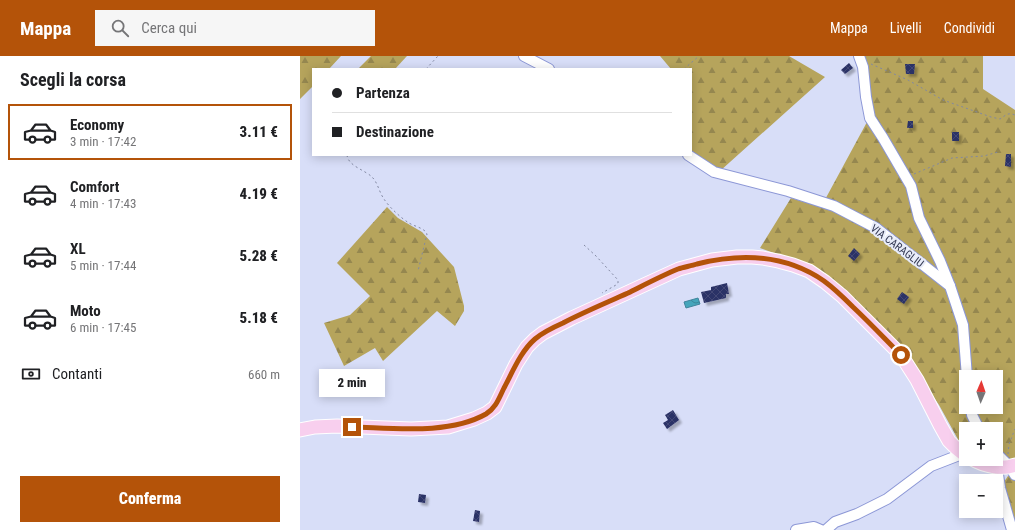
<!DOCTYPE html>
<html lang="it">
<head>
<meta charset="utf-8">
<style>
	:root { --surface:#fff; --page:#f6f6f6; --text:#202124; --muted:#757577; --line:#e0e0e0; --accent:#b45309 }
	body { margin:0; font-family:"Roboto Condensed",sans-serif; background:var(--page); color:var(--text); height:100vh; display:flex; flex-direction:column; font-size:15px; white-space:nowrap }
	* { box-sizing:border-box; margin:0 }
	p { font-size:13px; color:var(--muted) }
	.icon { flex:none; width:22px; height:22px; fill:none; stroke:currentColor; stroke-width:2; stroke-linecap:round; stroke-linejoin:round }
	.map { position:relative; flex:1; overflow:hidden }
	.panel { display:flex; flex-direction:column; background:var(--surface); width:300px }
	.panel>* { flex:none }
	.banner { position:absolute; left:12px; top:12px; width:380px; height:88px; border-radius:0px; box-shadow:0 2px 10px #0003; display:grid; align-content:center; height:88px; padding:0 20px; background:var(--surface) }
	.needle { width:26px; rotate:2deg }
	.tools { position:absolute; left:659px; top:314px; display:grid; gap:8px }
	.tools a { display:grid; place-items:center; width:44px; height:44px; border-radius:0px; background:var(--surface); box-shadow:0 2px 10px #0003; font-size:20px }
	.end { position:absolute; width:18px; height:18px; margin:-9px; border:5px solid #b45309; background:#fff; box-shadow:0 0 0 2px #fff }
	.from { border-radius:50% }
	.bubble { position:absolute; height:28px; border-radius:0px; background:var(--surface); box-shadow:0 2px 10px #0003; font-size:13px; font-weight:800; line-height:28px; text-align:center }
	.banner b { display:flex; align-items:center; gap:14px; height:38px; font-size:15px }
	.banner b+b { border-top:1px solid var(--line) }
	.banner i { width:10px; height:10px; background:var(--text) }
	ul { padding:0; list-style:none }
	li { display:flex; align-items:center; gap:12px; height:56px; margin:0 8px 6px; padding:0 12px; border:2px solid transparent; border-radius:0px }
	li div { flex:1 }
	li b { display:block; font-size:15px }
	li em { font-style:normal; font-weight:800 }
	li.current { border-color:var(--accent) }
	li>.icon { width:36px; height:36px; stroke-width:1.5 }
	h2 { padding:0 20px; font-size:18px; line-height:48px }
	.pay { display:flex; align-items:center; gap:10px; height:44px; padding:0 20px; font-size:15px }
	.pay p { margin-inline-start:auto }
	.button { display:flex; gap:8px; margin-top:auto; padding:8px 20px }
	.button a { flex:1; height:46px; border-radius:0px; background:var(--accent); color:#fff; font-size:16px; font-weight:800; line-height:46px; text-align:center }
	header { display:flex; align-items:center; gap:24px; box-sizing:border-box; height:56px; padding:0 20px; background:var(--accent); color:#fff }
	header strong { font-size:19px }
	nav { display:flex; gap:22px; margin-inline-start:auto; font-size:14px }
	.search { width:280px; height:36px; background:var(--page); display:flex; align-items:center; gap:10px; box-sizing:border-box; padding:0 14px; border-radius:0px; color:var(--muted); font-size:15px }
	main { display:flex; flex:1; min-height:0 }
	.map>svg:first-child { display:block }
</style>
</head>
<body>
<header>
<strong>Mappa</strong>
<div class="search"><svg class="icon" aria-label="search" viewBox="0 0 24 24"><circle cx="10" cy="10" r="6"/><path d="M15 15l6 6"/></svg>Cerca qui</div>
<nav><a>Mappa</a><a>Livelli</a><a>Condividi</a></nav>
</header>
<main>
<section class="panel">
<h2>Scegli la corsa</h2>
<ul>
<li class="current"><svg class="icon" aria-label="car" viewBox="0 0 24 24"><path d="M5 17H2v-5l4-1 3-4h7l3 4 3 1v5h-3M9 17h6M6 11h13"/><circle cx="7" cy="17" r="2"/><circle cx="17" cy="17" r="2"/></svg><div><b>Economy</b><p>3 min · 17:42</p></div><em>3.11 €</em></li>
<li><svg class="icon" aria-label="car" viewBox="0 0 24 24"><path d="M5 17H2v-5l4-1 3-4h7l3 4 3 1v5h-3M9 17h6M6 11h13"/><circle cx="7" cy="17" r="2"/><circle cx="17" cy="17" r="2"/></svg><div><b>Comfort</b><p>4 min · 17:43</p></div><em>4.19 €</em></li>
<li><svg class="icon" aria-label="car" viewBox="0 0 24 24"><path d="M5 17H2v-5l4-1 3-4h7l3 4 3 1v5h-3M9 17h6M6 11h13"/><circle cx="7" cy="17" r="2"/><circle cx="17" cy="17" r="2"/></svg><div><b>XL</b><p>5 min · 17:44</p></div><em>5.28 €</em></li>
<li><svg class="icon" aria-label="car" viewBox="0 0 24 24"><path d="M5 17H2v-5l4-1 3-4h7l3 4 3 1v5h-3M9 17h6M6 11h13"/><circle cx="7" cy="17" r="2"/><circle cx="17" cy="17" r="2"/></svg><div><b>Moto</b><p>6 min · 17:45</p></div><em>5.18 €</em></li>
</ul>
<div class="pay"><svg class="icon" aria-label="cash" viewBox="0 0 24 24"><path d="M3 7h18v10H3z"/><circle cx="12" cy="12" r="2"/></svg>Contanti<p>660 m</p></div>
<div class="button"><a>Conferma</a></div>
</section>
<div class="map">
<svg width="715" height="474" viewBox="0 0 715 474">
	<defs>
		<pattern id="forest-firs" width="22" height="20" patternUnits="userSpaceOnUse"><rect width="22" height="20" fill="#b6a45c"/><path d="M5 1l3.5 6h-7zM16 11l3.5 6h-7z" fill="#95874f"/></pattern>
		<pattern id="water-waves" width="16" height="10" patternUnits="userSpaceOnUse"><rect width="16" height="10" fill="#45a5bb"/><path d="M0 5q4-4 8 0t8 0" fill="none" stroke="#3a879b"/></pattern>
		<pattern id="building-cross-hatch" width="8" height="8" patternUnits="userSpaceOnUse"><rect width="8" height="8" fill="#2b3166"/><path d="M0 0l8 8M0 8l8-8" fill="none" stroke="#424775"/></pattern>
		<filter id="shadow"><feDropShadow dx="3" dy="3" stdDeviation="1" flood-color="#0004"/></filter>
	</defs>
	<rect width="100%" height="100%" fill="#d8def8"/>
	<g fill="url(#forest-firs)" fill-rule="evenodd">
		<polygon points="0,0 41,0 29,13 13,13 13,30 0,43"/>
		<polygon points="71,0 107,0 95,13 58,13"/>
		<polygon points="360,0 489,0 525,21 420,115 391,99 391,13 371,13"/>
		<path d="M560,0H683V33L715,54V403H688H696V373H666V391L660,387L639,349L606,300L516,212L460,192L491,142L521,151L567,66ZM666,321H696V351H666Z"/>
		<polygon points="87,151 98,162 122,176 154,211 164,250 164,255 155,270 137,255 83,305 75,292 44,310 24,267 50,259 70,240 37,207"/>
		<polygon points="708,420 715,421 715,474 702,429"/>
	</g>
	<polygon fill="url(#water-waves)" stroke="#40849c" points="398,242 400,248 386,252 384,246"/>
	<g fill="url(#building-cross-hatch)" filter="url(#shadow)">
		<polygon points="549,7 553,12 545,18 541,14"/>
		<polygon points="605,8 615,8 614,18 606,18"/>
		<polygon points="608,65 613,65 613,72 607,72"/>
		<rect x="652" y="76" width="7" height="9"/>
		<polygon points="706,98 711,98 711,111 705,110"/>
		<polygon points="554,192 560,198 554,205 548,200"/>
		<polygon points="427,227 429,238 426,238 426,242 404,247 401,236 411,234 411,231"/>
		<polygon points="602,236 609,241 604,248 597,243"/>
		<polygon points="373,354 379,364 367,373 363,367 368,364 365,359"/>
		<polygon points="119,438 126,439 125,447 118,446"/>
		<polygon points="175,454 180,455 179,466 173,465"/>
	</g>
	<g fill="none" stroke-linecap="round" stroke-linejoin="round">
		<g stroke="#8c97d6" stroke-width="12">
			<g id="minor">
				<polyline points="224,0 249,13"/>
				<polyline points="559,0 563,11 566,41 570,62 583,82 611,130 619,162 640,205 650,230"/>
				<polyline points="388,99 414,116 488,135 534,150 576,172 650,230 663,269 667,321"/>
				<polyline points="671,351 672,359 679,373"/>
				<polyline points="696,397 710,411 715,419"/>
				<polyline points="697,411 700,432 712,474"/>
				<polyline points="496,474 514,471 521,474"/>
				<polyline points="526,474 535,466 557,458 587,443 631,410 662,398"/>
			</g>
		</g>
		<g stroke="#fff" stroke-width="15">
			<g id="major">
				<polyline points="0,374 15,371 37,370 111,373 148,371 174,363 187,357 195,351 216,308 227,291 235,283 243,277 272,262 379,213 412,204 437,201 452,201 463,202 478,205 493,209 509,215 525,226 542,240 601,299 617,324 640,369 649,385 656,392 666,400"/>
				<path d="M672,403C684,410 702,414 715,409"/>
			</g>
		</g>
		<g stroke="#8288a2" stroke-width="1" stroke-dasharray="2 3" stroke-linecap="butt">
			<path d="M571,8L608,24L643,44L691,61L700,63C706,59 708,56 715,59"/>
			<polyline points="126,13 138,0"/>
			<polyline points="384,13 399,0"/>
			<path d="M47,99C48,110 65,114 72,121C78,127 79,136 84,143C89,151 101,162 109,167C114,170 120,171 125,175L127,178L118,215"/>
			<polyline points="614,118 652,102 684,100 698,96"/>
			<polyline points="284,189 296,200 318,224 318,227 316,229 302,237"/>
			<polyline points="708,398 709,388 715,373"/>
		</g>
		<use href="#minor" stroke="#fff" stroke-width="10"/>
		<use href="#major" stroke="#f8cfee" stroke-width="13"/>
	</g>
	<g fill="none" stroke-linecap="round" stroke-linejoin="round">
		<path stroke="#b45309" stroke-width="5" d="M52,371C93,372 149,379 186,358C196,352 199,342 204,332C213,315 221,295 235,283C243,276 254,271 263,267C284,256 306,247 328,237C344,229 361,220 378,213C384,211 391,210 397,208C441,197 485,198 524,225C535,233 544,242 553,251C570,267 585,283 601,299"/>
	</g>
	<g text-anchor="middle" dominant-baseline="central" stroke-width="4" stroke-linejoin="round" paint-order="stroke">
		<g font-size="11" fill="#333852" stroke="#e8ecf9">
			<text transform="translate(597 190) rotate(37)">VIA CARAGLIU</text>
		</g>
	</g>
</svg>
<div class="tools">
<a><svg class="needle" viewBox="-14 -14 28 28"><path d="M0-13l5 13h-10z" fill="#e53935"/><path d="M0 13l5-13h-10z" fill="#757577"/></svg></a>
<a>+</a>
<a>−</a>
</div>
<i class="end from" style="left:601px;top:299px"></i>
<i class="end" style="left:52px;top:371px"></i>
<div class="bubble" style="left:19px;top:313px;width:66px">2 min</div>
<div class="banner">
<b><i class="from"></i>Partenza</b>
<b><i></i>Destinazione</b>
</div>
</div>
</main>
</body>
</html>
